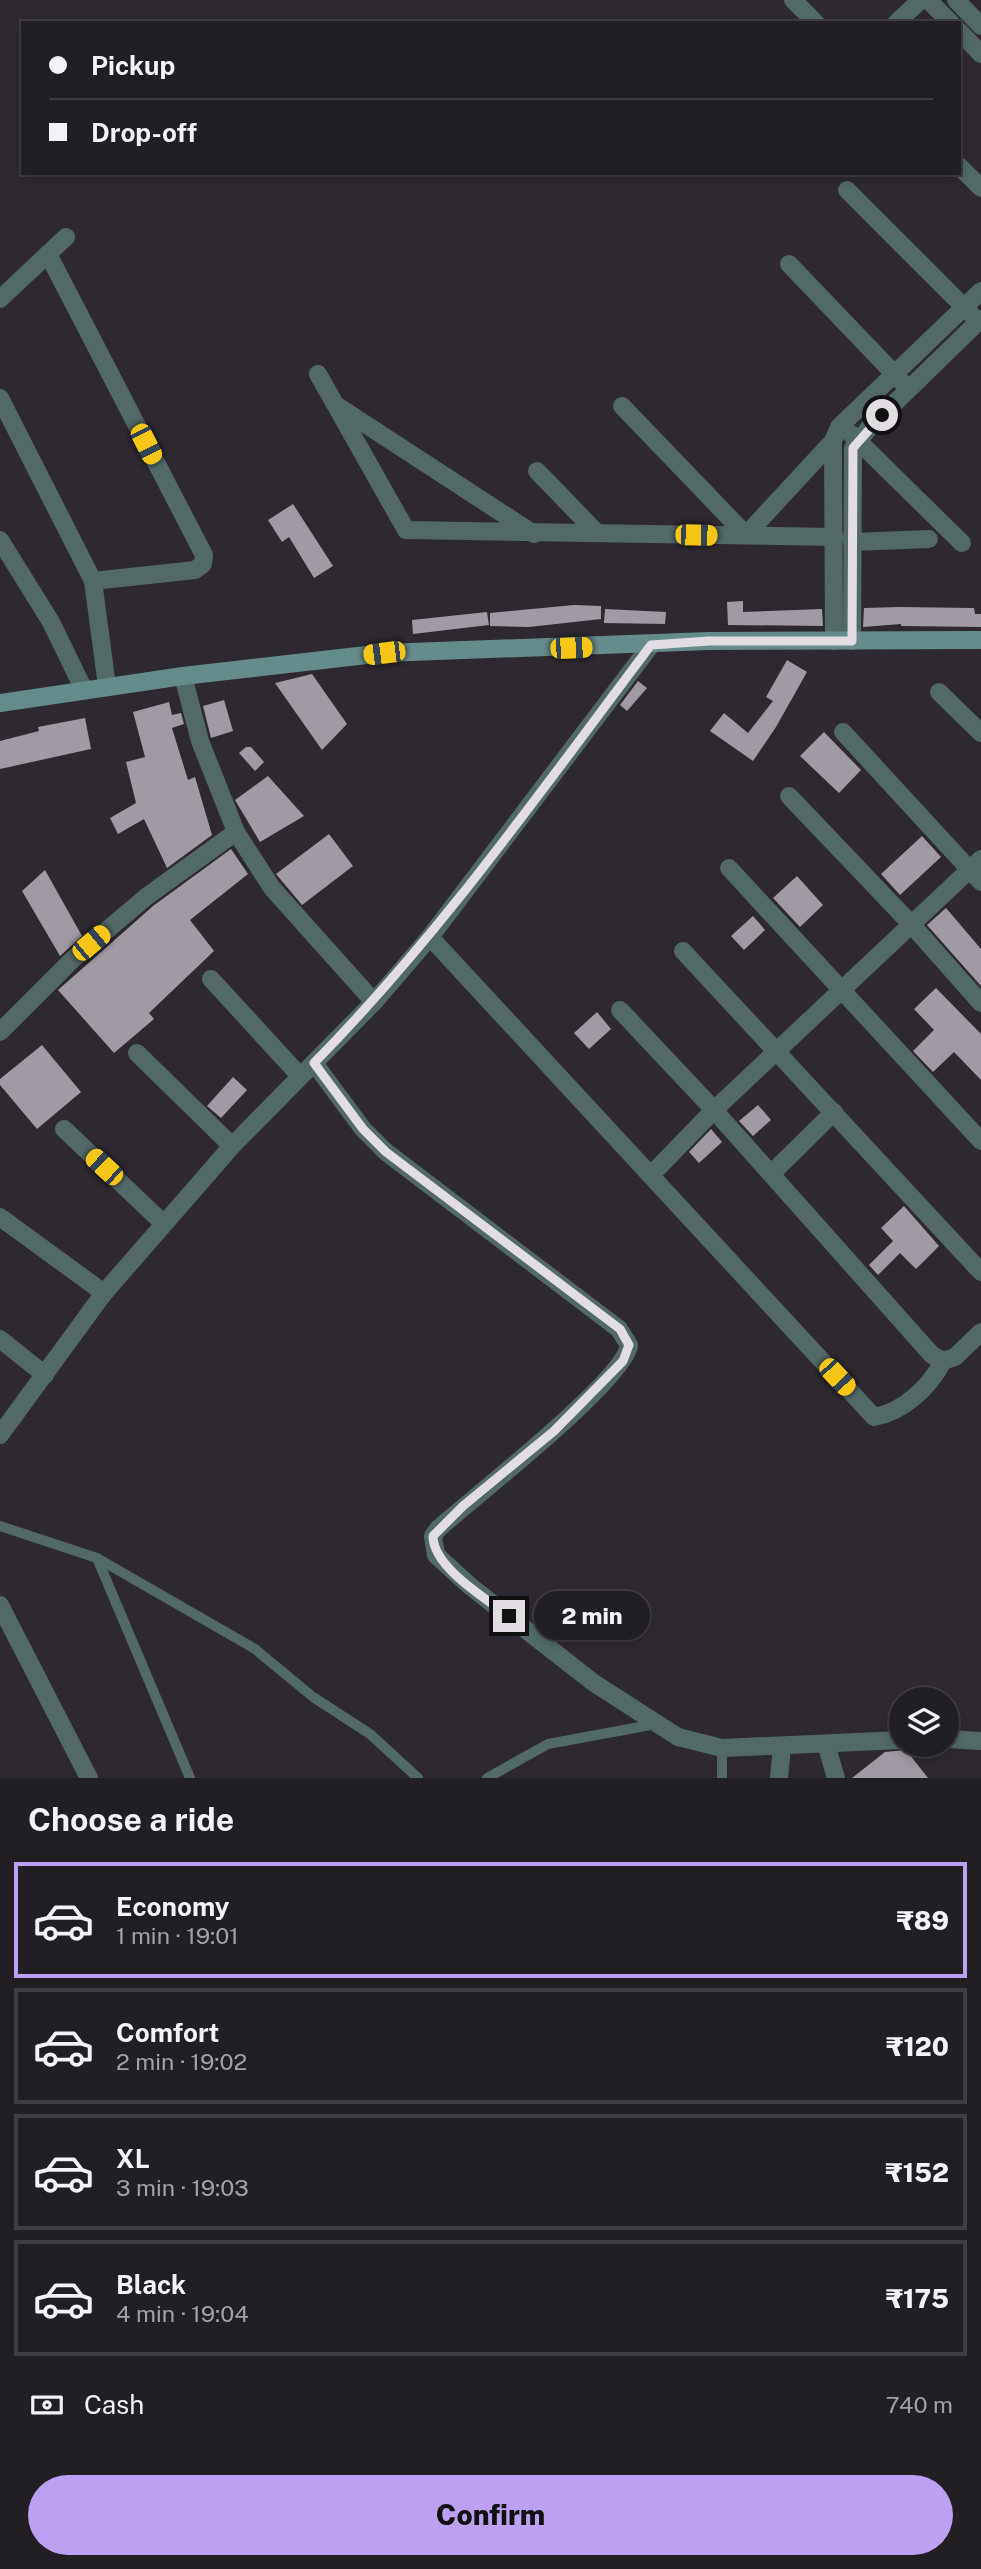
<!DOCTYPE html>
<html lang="en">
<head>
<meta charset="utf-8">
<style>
	:root { --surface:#221f24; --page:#2e2c31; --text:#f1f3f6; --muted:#a2a2a6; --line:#3f3d41; --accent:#bca0f2 }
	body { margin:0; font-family:"Public Sans",sans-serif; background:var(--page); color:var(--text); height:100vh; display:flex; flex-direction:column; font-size:26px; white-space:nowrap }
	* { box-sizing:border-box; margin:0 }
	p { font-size:23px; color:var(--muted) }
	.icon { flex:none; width:38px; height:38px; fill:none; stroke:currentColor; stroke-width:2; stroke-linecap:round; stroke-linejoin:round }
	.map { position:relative; height:1778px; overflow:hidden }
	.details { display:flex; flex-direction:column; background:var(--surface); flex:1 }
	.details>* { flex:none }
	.banner { position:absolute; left:21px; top:21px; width:940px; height:154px; border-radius:0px; box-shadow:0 4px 10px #0003,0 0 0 2px var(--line); display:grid; align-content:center; height:154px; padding:0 28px; background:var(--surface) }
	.tools { position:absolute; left:889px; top:1687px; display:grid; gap:14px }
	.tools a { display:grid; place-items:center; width:70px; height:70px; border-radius:50%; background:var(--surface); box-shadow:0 4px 10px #0003,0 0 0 2px var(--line); font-size:35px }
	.end { position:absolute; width:32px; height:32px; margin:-16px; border:9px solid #e1dde2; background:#111; box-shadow:0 0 0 4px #111 }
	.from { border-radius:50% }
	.bubble { position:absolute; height:49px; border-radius:24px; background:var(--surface); box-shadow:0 4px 10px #0003,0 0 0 2px var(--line); font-size:23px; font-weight:800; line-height:49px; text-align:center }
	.car { position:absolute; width:21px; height:42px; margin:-21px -10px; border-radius:9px; box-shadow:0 0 5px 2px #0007; background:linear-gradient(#f5c518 24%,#345 0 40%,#f5c518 0 76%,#345 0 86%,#f5c518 0) }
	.banner b { display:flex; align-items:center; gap:24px; height:66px; font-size:26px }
	.banner b+b { border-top:2px solid var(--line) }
	.banner i { width:18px; height:18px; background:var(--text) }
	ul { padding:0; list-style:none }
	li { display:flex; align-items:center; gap:21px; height:116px; margin:0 14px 10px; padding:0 14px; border:4px solid var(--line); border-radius:0px }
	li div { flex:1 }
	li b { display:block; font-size:26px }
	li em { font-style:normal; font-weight:800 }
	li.current { border-color:var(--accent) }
	li>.icon { width:63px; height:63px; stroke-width:1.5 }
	h2 { padding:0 28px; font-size:32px; line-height:84px }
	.pay { display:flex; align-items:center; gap:18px; height:77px; padding:0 28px; font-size:26px }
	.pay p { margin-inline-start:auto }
	.cta { display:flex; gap:14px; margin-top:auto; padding:14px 28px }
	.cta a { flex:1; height:80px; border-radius:42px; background:var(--accent); color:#111; font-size:28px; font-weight:800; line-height:80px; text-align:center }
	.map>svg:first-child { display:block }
</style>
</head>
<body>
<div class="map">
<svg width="981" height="1778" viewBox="0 0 981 1778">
	<rect width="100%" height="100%" fill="#2e2930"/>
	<g fill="#9f9aa3">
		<polygon points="293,504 333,566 314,578 289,537 282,542 268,520"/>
		<polygon points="743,601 743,612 822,609 823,626 728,625 727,602"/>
		<polygon points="574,605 601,606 601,619 529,627 490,626 490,613"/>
		<polygon points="899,607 974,608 975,614 981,614 981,627 901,626 901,624 863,627 864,608"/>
		<polygon points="605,609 666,612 665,624 604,623"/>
		<polygon points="487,612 489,625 413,634 412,620"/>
		<polygon points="787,660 807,672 776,727 753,761 710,731 724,713 748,733 773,701 766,697"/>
		<polygon points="312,674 347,724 322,750 275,683"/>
		<polygon points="638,681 647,688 627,711 620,705"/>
		<polygon points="224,700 233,731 211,738 203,706"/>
		<polygon points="169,702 172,715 181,713 184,724 172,728 188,780 195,777 212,835 167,868 144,819 118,834 110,818 136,803 126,762 145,757 133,712"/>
		<polygon points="85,718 91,749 0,769 0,741 39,731 38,727"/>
		<polygon points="824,732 861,770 839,793 800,756"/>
		<polygon points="246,747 251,747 264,762 255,771 239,753"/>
		<polygon points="268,776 304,816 260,842 235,800"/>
		<polygon points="329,834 353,866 302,905 276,874"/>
		<polygon points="922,836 941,857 900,895 881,874"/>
		<polygon points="231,849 248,874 190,920 214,951 149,1013 154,1019 114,1053 58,990 153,906"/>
		<polygon points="45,870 82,936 60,956 22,891"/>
		<polygon points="797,876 823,905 800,927 773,898"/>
		<polygon points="946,908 981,949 981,986 927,925"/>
		<polygon points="753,916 765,930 744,950 731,936"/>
		<polygon points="936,988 981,1034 981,1080 954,1052 933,1072 913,1051 934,1030 914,1009"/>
		<polygon points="597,1012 611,1029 589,1049 574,1033"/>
		<polygon points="42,1045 81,1092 37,1129 0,1085 0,1079"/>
		<polygon points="233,1077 247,1090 221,1118 207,1106"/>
		<polygon points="758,1105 771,1120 753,1136 739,1121"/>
		<polygon points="711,1129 722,1142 699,1163 689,1152"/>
		<polygon points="904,1206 939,1246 916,1269 900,1253 878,1275 869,1265 893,1241 881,1228"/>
		<polygon points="906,1750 928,1778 852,1778 885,1752"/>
	</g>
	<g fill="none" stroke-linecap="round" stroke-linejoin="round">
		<g stroke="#526968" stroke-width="10">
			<polyline points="0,1526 97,1558 190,1778"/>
			<polyline points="97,1558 255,1649 313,1697 370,1734 418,1778"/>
			<polyline points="722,1748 722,1778"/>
			<polyline points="487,1778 548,1744 656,1724"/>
		</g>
		<g stroke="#526968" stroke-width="18">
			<polyline points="793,0 816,23"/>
			<polyline points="928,0 951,23"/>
			<polyline points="956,0 981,26"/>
			<polyline points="896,23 921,0"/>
			<polyline points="959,31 981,54"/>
			<polyline points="959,166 981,188"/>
			<polyline points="847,190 971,314"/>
			<polyline points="48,254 204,555 203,564 195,570 93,581"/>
			<polyline points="789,264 902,382"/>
			<polyline points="0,299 66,237"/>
			<polyline points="318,374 406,530 835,537"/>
			<polyline points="0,398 93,581 107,686"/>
			<polyline points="622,406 746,535 833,441"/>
			<polyline points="339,407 534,534"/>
			<polyline points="851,434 962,543"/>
			<polyline points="537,471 597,533"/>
			<polyline points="0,540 51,622 84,690"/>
			<polyline points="852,542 929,539"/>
			<polyline points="834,641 833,441 839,427 981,291"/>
			<polyline points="852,641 853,448 869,428 981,319"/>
			<polyline points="183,676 200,741 236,832"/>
			<polyline points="939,692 981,733"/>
			<polyline points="843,732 981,882"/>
			<polyline points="789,796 911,924 981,1003"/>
			<polyline points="981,859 714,1110 932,1355 943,1361 955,1357 981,1332"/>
			<polyline points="729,868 981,1141"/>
			<path d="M430,937L874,1417C903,1412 930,1387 943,1361"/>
			<polyline points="683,951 981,1272"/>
			<polyline points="211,979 300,1076"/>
			<polyline points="620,1010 714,1110 651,1175"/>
			<polyline points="0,1032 73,959 146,897 236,832 272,888 374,1002"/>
			<polyline points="137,1053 232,1146"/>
			<path d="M314,1063L363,1129L386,1152L619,1329L629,1345C625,1380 471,1499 438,1529L433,1536L436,1555L470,1586L594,1683L678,1737L722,1748L901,1740"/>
			<polyline points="64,1129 163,1223"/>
			<polyline points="771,1174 834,1112"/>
			<polyline points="0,1217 104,1293 0,1435"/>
			<polyline points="104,1293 232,1146 374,1002 430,937 651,645"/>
			<polyline points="0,1339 45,1375"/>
			<polyline points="0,1605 89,1778"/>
			<polyline points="947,1739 981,1741"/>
			<polyline points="826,1744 836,1778"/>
			<polyline points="779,1778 782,1746"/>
		</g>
		<polyline stroke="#668b8b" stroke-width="18" points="0,703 183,676 384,653 709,641 981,640"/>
	</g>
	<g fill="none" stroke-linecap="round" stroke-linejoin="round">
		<path stroke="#e1dde2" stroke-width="9" d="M509,1616C485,1598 433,1567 433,1536L463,1506L554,1431L623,1361L629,1345L620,1329L386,1152L363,1129L314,1063C440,935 543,788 651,645L709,641H852L853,448L882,415"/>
	</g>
</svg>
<div class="tools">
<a><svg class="icon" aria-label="layers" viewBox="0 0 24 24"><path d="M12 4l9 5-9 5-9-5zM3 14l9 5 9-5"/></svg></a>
</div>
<i class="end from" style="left:882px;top:415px"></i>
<i class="end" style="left:509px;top:1616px"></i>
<div class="bubble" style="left:534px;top:1591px;width:116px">2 min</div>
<i class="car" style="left:146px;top:444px;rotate:153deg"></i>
<i class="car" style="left:696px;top:535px;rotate:91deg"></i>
<i class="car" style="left:571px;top:648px;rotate:88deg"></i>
<i class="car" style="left:384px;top:653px;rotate:263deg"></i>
<i class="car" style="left:91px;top:943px;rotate:50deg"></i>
<i class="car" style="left:104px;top:1167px;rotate:313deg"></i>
<i class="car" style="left:837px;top:1377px;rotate:137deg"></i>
<div class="banner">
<b><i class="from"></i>Pickup</b>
<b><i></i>Drop-off</b>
</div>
</div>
<section class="details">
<h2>Choose a ride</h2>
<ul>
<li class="current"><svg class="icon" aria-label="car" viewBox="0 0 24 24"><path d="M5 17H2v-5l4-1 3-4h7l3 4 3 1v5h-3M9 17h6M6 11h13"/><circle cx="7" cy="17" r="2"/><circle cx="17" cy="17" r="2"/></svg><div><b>Economy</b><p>1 min · 19:01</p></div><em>₹89</em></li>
<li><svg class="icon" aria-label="car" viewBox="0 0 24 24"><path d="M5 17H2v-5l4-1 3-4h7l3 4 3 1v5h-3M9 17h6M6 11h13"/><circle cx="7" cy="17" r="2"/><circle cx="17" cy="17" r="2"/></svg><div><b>Comfort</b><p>2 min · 19:02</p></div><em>₹120</em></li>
<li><svg class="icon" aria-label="car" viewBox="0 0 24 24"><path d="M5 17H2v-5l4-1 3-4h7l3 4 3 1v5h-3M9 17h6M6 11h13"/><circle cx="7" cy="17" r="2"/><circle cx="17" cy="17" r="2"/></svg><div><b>XL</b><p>3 min · 19:03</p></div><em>₹152</em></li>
<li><svg class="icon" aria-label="car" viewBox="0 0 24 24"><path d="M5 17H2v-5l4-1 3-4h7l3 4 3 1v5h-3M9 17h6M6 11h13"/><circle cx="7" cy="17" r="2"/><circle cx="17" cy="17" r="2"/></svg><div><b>Black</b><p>4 min · 19:04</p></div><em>₹175</em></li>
</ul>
<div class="pay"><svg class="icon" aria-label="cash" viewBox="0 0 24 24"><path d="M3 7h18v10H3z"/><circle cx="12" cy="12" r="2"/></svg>Cash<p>740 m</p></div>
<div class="cta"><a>Confirm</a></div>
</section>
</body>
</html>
